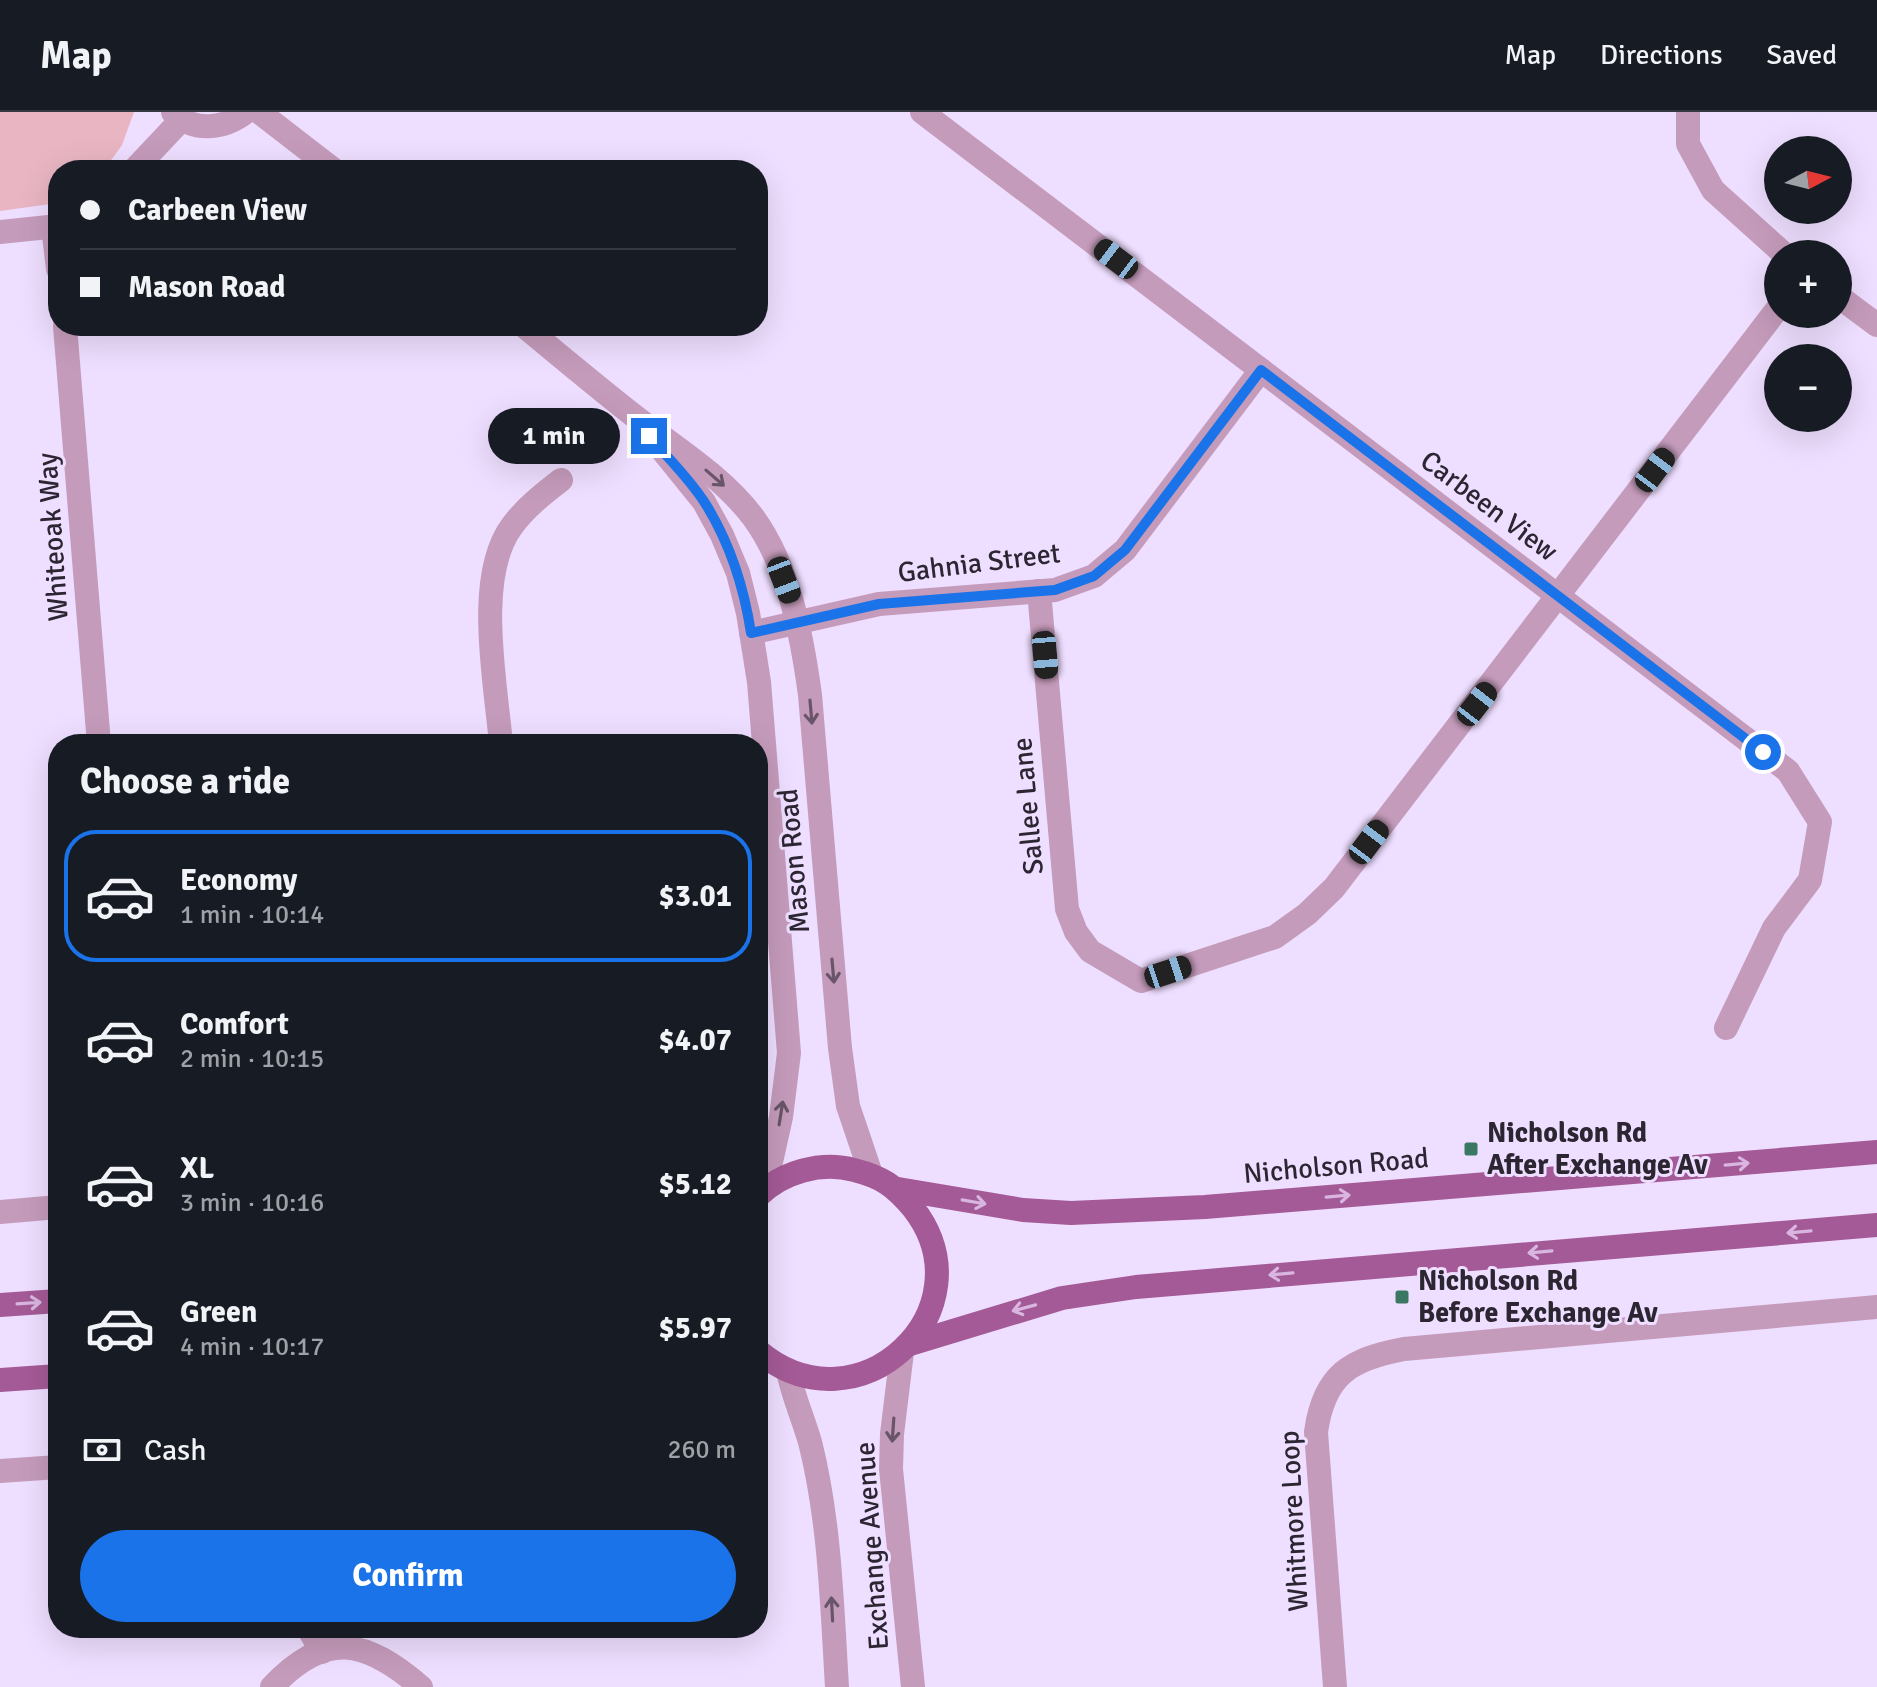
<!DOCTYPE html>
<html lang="en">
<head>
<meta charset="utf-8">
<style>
	:root { --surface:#171b24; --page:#20242c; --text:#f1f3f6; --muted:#9ea1a6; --line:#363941; --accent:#1a73e8 }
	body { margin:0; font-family:Signika,sans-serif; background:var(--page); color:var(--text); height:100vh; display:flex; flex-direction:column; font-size:30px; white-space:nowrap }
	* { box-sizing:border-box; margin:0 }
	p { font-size:26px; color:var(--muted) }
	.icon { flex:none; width:44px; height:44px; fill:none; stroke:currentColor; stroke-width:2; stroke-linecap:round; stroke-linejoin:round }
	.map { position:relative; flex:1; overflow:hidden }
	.sheet { position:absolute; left:48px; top:622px; width:720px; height:904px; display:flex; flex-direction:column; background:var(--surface); border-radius:32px; box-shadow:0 8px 32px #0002 }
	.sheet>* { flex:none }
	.hud { position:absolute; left:48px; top:48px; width:720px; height:176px; border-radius:32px; box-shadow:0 8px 32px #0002; display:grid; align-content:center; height:176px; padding:0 32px; background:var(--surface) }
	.needle { width:52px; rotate:83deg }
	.controls { position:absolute; left:1764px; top:24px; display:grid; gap:16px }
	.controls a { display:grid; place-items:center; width:88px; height:88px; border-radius:50%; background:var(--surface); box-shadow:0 8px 32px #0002; font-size:40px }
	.end { position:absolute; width:36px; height:36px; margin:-18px; border:10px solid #1a73e8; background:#fff; box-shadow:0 0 0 4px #fff }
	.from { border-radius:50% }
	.bubble { position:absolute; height:56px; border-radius:28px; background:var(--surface); box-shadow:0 8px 32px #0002; font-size:26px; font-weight:800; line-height:56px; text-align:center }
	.car { position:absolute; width:24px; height:48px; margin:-24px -12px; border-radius:10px; box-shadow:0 0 6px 2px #0007; background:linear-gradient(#222 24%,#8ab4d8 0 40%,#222 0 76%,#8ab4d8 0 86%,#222 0) }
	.hud b { display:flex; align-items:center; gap:28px; height:76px; font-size:30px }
	.hud b+b { border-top:2px solid var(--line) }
	.hud i { width:20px; height:20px; background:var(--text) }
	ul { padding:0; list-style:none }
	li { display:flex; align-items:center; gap:24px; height:132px; margin:0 16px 12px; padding:0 16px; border:4px solid transparent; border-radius:32px }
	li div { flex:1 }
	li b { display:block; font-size:30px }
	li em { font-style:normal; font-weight:800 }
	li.current { border-color:var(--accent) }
	li>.icon { width:72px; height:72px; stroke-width:1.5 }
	h2 { padding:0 32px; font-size:36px; line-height:96px }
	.pay { display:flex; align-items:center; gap:20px; height:88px; padding:0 32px; font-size:30px }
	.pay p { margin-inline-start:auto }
	.action { display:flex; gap:16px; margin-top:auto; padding:16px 32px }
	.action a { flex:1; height:92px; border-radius:48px; background:var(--accent); color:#fff; font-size:32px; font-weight:800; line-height:92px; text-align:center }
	header { display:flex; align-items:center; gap:48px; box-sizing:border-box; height:112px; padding:0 40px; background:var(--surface); border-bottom:2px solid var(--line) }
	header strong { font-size:38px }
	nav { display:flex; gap:44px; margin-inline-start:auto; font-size:28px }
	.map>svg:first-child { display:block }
</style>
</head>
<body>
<header>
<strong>Map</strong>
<nav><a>Map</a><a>Directions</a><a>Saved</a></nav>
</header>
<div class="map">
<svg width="1877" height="1575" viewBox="0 0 1877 1575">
	<rect width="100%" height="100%" fill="#eedeff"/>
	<polygon fill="#e9b5c2" points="0,0 134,0 122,33 104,58 58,58 58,91 0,99"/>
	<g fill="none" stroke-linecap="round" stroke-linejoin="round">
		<g stroke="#c59bbb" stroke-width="24">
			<path d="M173,0C194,21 224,17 246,0"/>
			<polyline points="259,0 334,58"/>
			<polyline points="922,0 1788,659 1820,710 1810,768 1774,816 1726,916"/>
			<polyline points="1688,0 1688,32 1713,78 1784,142"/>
			<polyline points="134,58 182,7"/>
			<polyline points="53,115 58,157"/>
			<polyline points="0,120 58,114"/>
			<polyline points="1838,184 1877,213"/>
			<polyline points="65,214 99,632"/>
			<path d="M524,214C560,244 596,274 633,303C674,335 721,363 753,405C789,454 802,524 810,583L840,936L848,994L871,1062"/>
			<polyline points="658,333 704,390 722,423 738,461 748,501 759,570 789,941 781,1005 765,1077"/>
			<polyline points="1039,479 1067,797 1076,820 1090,839 1141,869 1275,825 1307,802 1334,776 1778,196"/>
			<polyline points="751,521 879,492 1055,478 1094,464 1125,438 1261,258"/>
			<path d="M501,632C496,572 474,465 512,414C525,396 543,382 561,368"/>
			<polyline points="0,1100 58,1095"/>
			<polyline points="902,1240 892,1322 891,1357 913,1575"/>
			<path d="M788,1259C793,1284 803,1306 810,1330C830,1409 832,1493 837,1575"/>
			<polyline points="0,1359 58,1355"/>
			<polyline points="308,1516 322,1540"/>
			<path d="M272,1575C326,1517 366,1528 421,1575"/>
			<path d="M1335,1575L1316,1320C1324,1262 1351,1247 1404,1237L1877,1195"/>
		</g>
		<g stroke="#a45a96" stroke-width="24">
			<polyline points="898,1077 1023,1098 1071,1101 1205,1095 1877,1040"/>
			<path d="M758,1084C782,1060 821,1049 854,1058C882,1065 895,1074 913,1096C992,1197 858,1324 758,1239"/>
			<polyline points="0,1193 58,1189"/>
			<polyline points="910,1232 1062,1186 1136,1175 1877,1113"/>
			<polyline points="0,1268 58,1264"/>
		</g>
	</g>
	<defs><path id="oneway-shaft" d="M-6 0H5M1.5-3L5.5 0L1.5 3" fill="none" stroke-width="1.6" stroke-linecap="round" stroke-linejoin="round" transform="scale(2)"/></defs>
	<g stroke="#695569">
		<use href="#oneway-shaft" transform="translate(715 366) rotate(41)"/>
		<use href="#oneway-shaft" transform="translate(811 600) rotate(85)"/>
		<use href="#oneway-shaft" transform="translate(833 859) rotate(85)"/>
		<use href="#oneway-shaft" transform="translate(781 1001) rotate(-81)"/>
		<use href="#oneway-shaft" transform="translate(893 1318) rotate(94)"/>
		<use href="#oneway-shaft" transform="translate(832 1497) rotate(-93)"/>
	</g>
	<g stroke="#d8b6e0">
		<use href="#oneway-shaft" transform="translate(1737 1052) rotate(-5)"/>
		<use href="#oneway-shaft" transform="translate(1338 1084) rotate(-5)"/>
		<use href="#oneway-shaft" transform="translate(974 1090) rotate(10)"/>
		<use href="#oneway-shaft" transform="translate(1799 1120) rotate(175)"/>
		<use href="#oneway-shaft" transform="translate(1540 1140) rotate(175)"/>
		<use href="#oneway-shaft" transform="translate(1281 1162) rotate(175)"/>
		<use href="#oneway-shaft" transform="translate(29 1191) rotate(-4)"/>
		<use href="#oneway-shaft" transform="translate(1024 1196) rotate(165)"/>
	</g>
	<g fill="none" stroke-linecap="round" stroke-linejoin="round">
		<path stroke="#1a73e8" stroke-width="10" d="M649,324C668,346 690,367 705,391C730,431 744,475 751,521L879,492L1055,478L1094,464L1125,438L1261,258L1763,640"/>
	</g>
	<g fill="#3b7863" stroke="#eedeff" stroke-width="3">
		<rect x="1463" y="1029" width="16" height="16" rx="4"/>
		<rect x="1394" y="1177" width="16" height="16" rx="4"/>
	</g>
	<g text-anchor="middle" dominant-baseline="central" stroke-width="6" stroke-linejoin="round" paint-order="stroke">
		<g font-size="28" fill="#2c2633" stroke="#eedeff">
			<text transform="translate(1489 394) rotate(37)">Carbeen View</text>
			<text transform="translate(53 425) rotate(-94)">Whiteoak Way</text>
			<text transform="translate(979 451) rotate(-7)">Gahnia Street</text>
			<text transform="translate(1028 694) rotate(-95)">Sallee Lane</text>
			<text transform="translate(794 749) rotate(-95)">Mason Road</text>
			<text transform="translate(1336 1054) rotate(-5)">Nicholson Road</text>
			<text transform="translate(1294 1409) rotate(-93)">Whitmore Loop</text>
			<text transform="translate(872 1434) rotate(-94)">Exchange Avenue</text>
		</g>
		<g font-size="28" font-weight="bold" fill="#2c2633" stroke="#eedeff" text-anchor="start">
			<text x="1487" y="1021">Nicholson Rd<tspan x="1487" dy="32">After Exchange Av</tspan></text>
			<text x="1418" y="1169">Nicholson Rd<tspan x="1418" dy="32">Before Exchange Av</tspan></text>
		</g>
	</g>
</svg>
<div class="controls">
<a><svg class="needle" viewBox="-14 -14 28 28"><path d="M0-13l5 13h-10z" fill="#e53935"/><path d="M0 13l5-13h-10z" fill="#9ea1a6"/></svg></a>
<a>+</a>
<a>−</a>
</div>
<i class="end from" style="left:1763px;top:640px"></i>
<i class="end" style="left:649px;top:324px"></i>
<div class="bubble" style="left:488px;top:296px;width:132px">1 min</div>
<i class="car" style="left:1116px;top:147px;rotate:307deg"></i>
<i class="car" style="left:1655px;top:358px;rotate:37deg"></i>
<i class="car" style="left:784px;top:468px;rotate:159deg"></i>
<i class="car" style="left:1045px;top:543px;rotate:175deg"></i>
<i class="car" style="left:1477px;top:592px;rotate:38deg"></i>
<i class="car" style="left:1369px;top:730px;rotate:37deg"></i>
<i class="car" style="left:1168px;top:860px;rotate:72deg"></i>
<div class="hud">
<b><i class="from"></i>Carbeen View</b>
<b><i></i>Mason Road</b>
</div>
<section class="sheet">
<h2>Choose a ride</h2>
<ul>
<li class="current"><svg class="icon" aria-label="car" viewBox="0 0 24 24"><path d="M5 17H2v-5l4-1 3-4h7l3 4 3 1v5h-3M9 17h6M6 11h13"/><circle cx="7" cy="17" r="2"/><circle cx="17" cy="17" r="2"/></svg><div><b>Economy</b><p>1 min · 10:14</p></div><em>$3.01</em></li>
<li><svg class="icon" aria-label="car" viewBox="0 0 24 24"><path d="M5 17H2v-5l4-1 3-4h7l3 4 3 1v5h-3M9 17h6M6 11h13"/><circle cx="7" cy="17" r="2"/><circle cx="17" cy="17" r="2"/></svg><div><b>Comfort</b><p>2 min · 10:15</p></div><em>$4.07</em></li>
<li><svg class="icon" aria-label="car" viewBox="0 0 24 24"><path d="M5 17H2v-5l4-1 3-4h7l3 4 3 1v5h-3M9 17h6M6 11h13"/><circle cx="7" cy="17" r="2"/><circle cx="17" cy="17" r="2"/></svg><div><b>XL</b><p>3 min · 10:16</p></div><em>$5.12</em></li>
<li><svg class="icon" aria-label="car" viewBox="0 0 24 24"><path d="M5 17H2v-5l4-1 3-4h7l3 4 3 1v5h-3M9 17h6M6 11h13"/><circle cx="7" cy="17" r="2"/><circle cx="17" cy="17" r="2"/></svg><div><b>Green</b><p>4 min · 10:17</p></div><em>$5.97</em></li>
</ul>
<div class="pay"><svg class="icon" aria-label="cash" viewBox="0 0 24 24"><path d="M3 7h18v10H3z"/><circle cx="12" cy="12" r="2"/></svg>Cash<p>260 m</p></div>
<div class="action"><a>Confirm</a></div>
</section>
</div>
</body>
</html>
